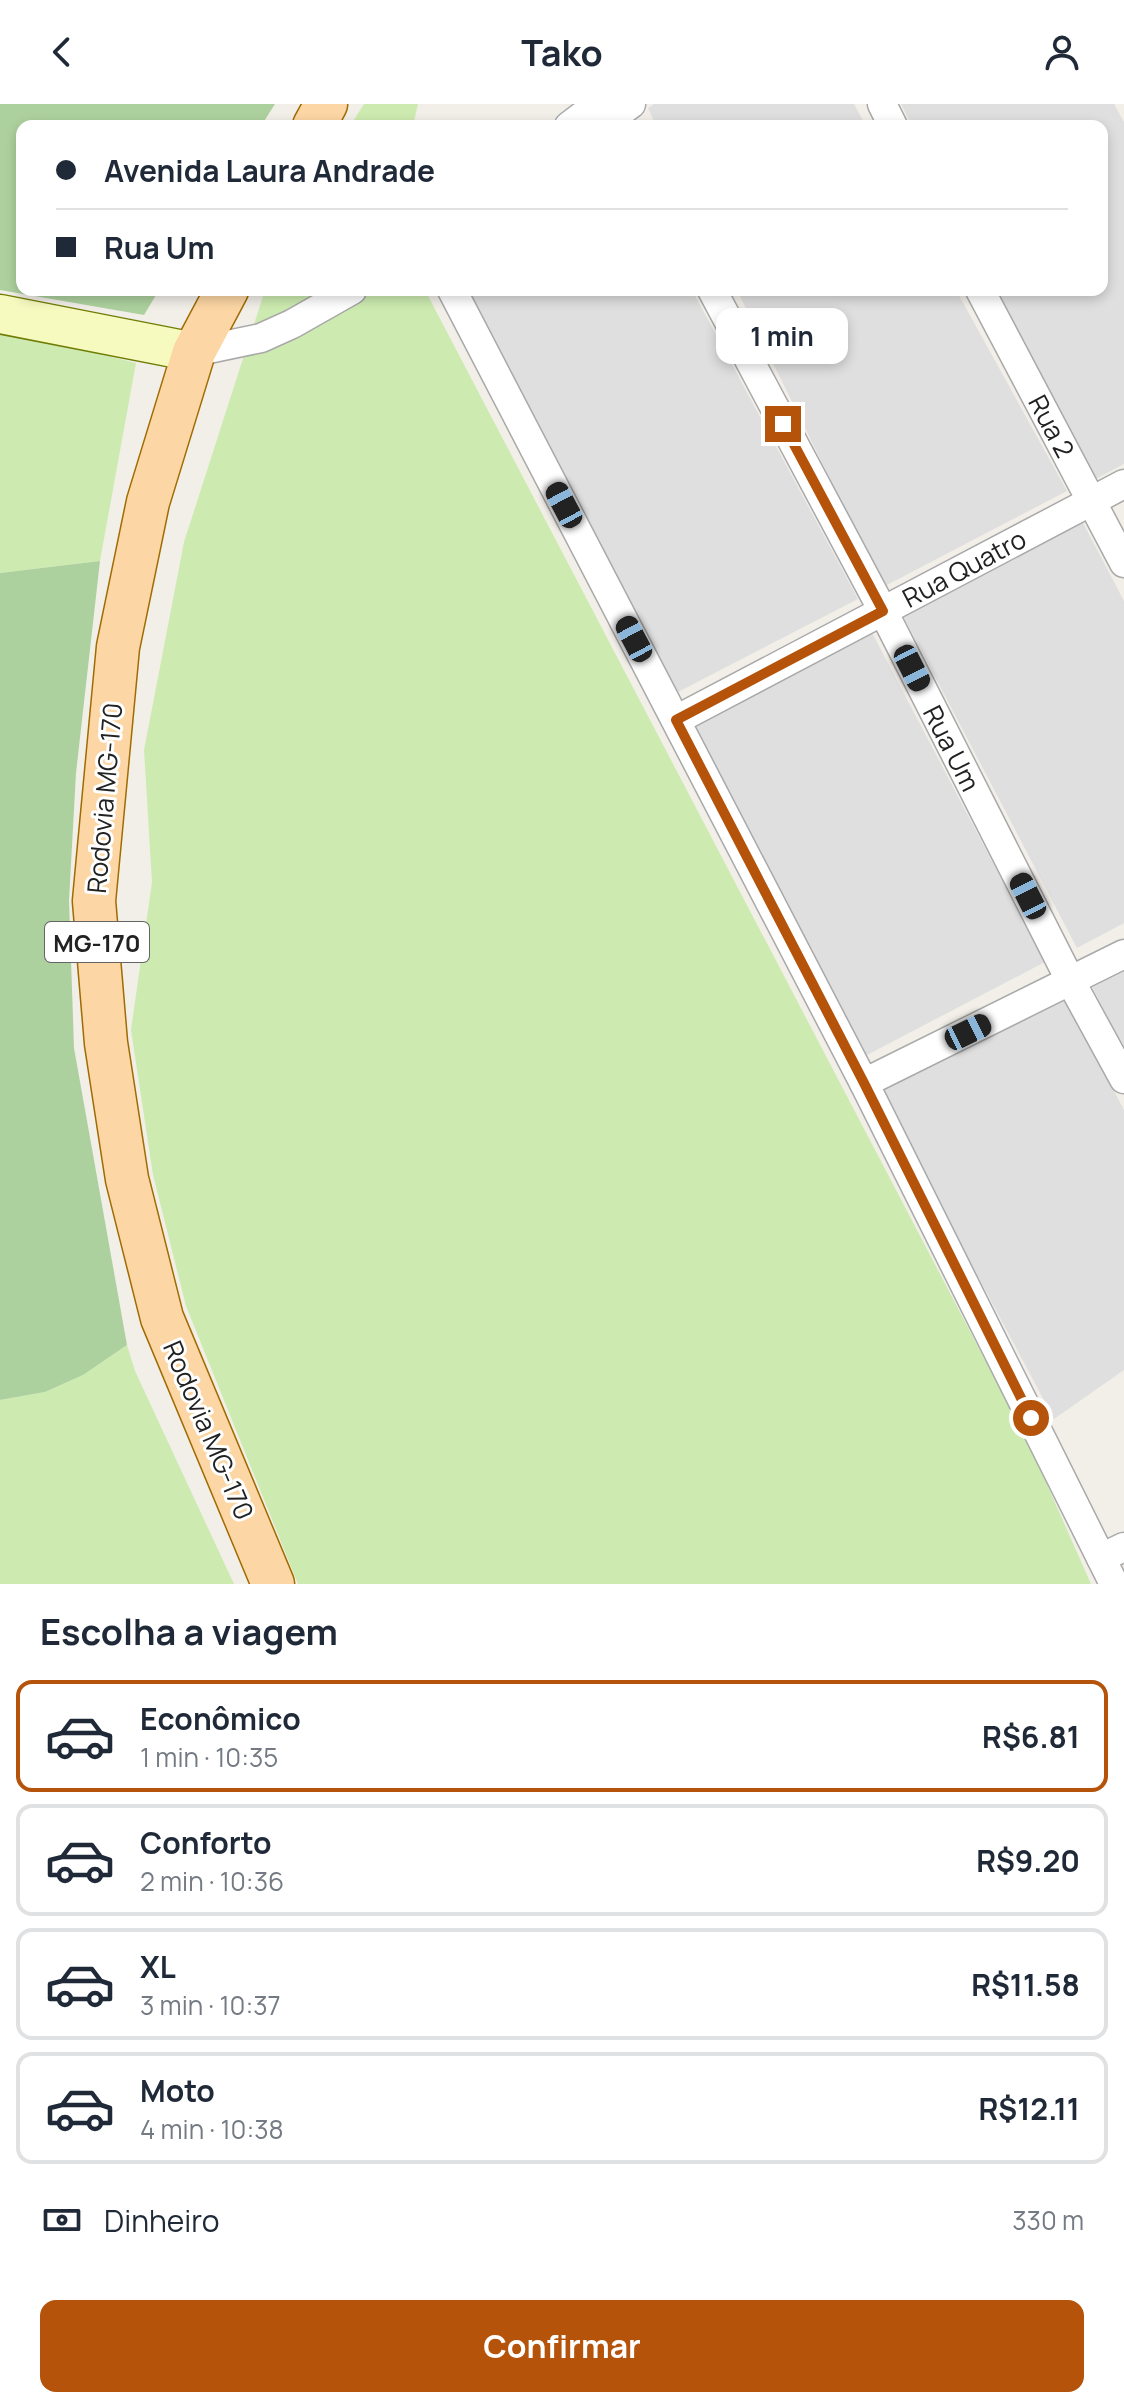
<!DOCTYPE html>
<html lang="pt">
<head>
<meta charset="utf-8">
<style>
	:root { --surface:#fff; --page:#f2f2f3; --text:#1f2937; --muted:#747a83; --line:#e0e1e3; --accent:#b45309 }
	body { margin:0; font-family:Manrope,sans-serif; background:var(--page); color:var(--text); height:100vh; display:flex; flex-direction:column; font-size:30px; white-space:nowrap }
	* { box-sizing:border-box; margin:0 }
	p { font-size:26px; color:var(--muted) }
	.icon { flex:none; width:44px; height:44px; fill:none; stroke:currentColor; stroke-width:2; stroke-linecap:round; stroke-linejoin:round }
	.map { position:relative; height:1480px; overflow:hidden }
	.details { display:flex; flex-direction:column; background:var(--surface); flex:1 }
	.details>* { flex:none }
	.top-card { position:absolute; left:16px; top:16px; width:1092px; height:176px; border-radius:16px; box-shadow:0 4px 12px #0003; display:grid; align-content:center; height:176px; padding:0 40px; background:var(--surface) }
	.end { position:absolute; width:36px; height:36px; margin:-18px; border:10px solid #b45309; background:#fff; box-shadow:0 0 0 4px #fff }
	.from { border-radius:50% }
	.bubble { position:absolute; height:56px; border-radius:16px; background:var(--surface); box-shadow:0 4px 12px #0003; font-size:26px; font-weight:700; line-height:56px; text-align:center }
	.car { position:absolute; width:24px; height:48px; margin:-24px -12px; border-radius:10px; box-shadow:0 0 6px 2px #0007; background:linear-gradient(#222 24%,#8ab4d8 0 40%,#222 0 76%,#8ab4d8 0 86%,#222 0) }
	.top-card b { display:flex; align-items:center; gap:28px; height:76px; font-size:30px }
	.top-card b+b { border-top:2px solid var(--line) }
	.top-card i { width:20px; height:20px; background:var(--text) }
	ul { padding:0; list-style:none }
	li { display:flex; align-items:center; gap:24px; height:112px; margin:0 16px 12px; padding:0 24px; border:4px solid var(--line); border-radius:16px }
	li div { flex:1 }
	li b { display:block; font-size:30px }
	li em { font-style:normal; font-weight:700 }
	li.active { border-color:var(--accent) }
	li>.icon { width:72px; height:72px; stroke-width:1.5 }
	h2 { padding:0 40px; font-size:36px; line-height:96px }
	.pay { display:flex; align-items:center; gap:20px; height:88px; padding:0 40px; font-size:30px }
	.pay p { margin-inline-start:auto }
	.action { display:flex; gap:16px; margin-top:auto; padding:16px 40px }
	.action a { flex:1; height:92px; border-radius:16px; background:var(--accent); color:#fff; font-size:32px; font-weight:700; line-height:92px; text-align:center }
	header { display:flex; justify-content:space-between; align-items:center; height:104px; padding:0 40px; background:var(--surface); font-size:36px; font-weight:700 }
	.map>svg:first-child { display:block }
</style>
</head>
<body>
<header><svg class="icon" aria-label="back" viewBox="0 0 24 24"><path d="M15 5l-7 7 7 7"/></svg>Tako<svg class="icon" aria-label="person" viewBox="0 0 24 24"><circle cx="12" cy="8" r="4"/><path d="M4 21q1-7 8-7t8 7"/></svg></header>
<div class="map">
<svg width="1124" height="1480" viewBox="0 0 1124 1480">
	<rect width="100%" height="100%" fill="#f2efe9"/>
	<g fill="#e0dfdf">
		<polygon points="654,0 854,0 866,22 656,22 648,4"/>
		<polygon points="901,0 1114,0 1124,18 1124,360 1090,378 994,186 1102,186 1102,22 912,22"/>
		<polygon points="465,186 692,186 858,495 678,588"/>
		<polygon points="737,186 956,186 1067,387 883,483"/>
		<polygon points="1081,415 1124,497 1124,819 1077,844 901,508"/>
		<polygon points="869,523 1045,858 865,952 689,617"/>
		<polygon points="1124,856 1124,945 1088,875"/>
		<polygon points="1063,890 1124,1006 1124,1266 1054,1315 877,983"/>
	</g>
	<g fill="#cdebb0">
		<polygon points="364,0 418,0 413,22 350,22"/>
		<polygon points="425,186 1029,1340 1091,1480 298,1480 186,1202 153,1071 131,926 152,778 144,646 184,438 265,186"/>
		<polygon points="0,225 136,259 100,457 0,469"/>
		<polygon points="127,1241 135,1267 234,1480 0,1480 0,1296 45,1288 83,1271"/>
	</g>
	<g fill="#add19e">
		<polygon points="0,0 275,0 261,22 22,22 22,186 159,186 144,211 0,186"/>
		<polygon points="100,457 76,669 69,796 74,944 127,1241 83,1271 45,1288 0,1296 0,469"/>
	</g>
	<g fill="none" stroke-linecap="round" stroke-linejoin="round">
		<g stroke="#a9a9a9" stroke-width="31">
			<g id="street">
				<polyline points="882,0 893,22"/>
				<polyline points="569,22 598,0"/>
				<polyline points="601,22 631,0"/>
				<polyline points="452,186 864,979 1114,1480"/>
				<polyline points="712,186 883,507 1071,878 1124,975"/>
				<polyline points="980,186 1124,459"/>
				<polyline points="194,248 261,234 292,220 352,186"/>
				<polyline points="676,616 1124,380"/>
				<polyline points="864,979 1124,850"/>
				<polyline points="1101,1454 1124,1443"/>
			</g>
		</g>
		<g stroke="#707d05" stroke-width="41">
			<polyline id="secondary" points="0,210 194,248"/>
		</g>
		<g stroke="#a06b00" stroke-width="45">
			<g id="primary">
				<polyline points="314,22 326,0"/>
				<polyline points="227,186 194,248 148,398 118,543 94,797 106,939 127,1075 162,1214 273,1480"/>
			</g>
		</g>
		<use href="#street" stroke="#fff" stroke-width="28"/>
		<use href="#secondary" stroke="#f7fabf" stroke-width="38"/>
		<use href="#primary" stroke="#fcd6a4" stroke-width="42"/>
	</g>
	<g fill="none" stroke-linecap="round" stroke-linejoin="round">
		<polyline stroke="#b45309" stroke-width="10" points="783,320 883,507 676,616 864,979 1031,1314"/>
	</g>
	<g text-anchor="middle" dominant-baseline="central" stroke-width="6" stroke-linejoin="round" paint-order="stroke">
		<rect fill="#fff" stroke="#646464" stroke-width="2" x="45" y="818" width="104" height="40" rx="6"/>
		<g font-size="24" font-weight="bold" fill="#222">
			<text x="97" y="838">MG-170</text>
		</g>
		<g font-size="26" fill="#222" stroke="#fff">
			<text transform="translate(1052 322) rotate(62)">Rua 2</text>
			<text transform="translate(964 464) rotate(-28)">Rua Quatro</text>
			<text transform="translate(952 644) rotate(63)">Rua Um</text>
			<text transform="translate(104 694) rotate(-85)">Rodovia MG-170</text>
			<text transform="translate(209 1326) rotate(67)">Rodovia MG-170</text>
		</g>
	</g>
</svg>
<i class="end from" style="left:1031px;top:1314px"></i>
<i class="end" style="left:783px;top:320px"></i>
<div class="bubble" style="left:716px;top:204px;width:132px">1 min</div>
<i class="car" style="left:564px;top:401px;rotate:332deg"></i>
<i class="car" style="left:634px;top:535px;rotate:332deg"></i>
<i class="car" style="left:912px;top:564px;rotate:153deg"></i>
<i class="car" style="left:1028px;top:792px;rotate:333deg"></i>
<i class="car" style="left:968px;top:928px;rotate:64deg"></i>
<div class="top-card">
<b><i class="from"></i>Avenida Laura Andrade</b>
<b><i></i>Rua Um</b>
</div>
</div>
<section class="details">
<h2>Escolha a viagem</h2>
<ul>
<li class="active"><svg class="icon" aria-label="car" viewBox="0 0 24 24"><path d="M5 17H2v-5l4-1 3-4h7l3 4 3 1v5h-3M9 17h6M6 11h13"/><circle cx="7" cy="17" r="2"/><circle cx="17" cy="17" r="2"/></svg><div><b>Econômico</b><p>1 min · 10:35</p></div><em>R$6.81</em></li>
<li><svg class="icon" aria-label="car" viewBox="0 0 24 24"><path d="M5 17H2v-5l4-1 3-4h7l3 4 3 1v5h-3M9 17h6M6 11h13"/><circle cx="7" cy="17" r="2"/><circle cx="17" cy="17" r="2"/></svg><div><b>Conforto</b><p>2 min · 10:36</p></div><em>R$9.20</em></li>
<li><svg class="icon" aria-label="car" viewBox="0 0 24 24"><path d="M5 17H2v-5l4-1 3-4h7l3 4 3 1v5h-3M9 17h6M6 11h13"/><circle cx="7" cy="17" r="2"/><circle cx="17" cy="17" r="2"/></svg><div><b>XL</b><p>3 min · 10:37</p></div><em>R$11.58</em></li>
<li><svg class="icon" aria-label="car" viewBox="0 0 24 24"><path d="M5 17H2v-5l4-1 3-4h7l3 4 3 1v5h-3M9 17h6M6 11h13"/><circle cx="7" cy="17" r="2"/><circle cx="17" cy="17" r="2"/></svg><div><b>Moto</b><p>4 min · 10:38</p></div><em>R$12.11</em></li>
</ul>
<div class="pay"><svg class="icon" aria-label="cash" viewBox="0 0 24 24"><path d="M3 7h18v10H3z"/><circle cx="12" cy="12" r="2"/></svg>Dinheiro<p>330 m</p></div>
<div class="action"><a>Confirmar</a></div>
</section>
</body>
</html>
